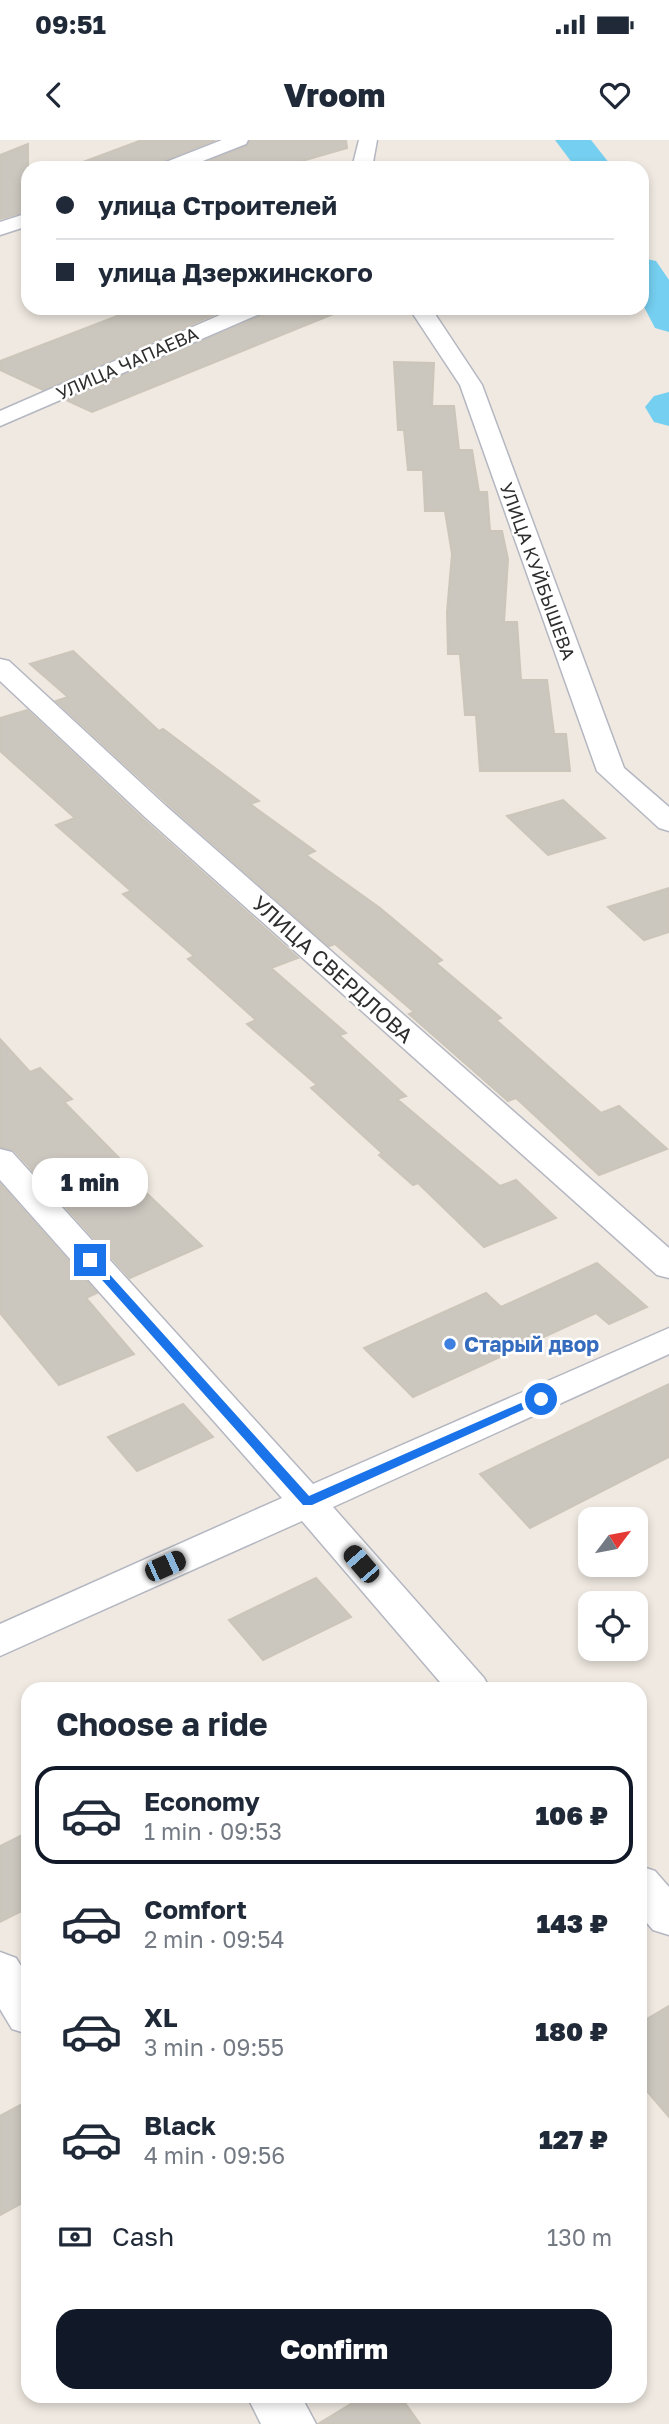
<!DOCTYPE html>
<html lang="en">
<head>
<meta charset="utf-8">
<style>
	:root { --surface:#fff; --page:#f6f6f7; --text:#1f2937; --muted:#747a83; --line:#e0e1e3; --accent:#111827 }
	body { margin:0; font-family:"Golos Text",sans-serif; background:var(--page); color:var(--text); height:100vh; display:flex; flex-direction:column; font-size:26px; white-space:nowrap }
	* { box-sizing:border-box; margin:0 }
	p { font-size:23px; color:var(--muted) }
	.icon { flex:none; width:38px; height:38px; fill:none; stroke:currentColor; stroke-width:2; stroke-linecap:round; stroke-linejoin:round }
	.map { position:relative; flex:1; overflow:hidden }
	.panel { position:absolute; left:21px; top:1542px; width:626px; height:721px; display:flex; flex-direction:column; background:var(--surface); border-radius:21px; box-shadow:0 4px 10px #0003 }
	.panel>* { flex:none }
	.hud { position:absolute; left:21px; top:21px; width:628px; height:154px; border-radius:21px; box-shadow:0 4px 10px #0003; display:grid; align-content:center; height:154px; padding:0 35px; background:var(--surface) }
	.needle { width:46px; rotate:58deg }
	.controls { position:absolute; left:578px; top:1367px; display:grid; gap:14px }
	.controls a { display:grid; place-items:center; width:70px; height:70px; border-radius:14px; background:var(--surface); box-shadow:0 4px 10px #0003; font-size:35px }
	.end { position:absolute; width:32px; height:32px; margin:-16px; border:9px solid #1a73e8; background:#fff; box-shadow:0 0 0 4px #fff }
	.from { border-radius:50% }
	.bubble { position:absolute; height:49px; border-radius:21px; background:var(--surface); box-shadow:0 4px 10px #0003; font-size:23px; font-weight:800; line-height:49px; text-align:center }
	.car { position:absolute; width:21px; height:42px; margin:-21px -10px; border-radius:9px; box-shadow:0 0 5px 2px #0007; background:linear-gradient(#222 24%,#8ab4d8 0 40%,#222 0 76%,#8ab4d8 0 86%,#222 0) }
	.hud b { display:flex; align-items:center; gap:24px; height:66px; font-size:26px }
	.hud b+b { border-top:2px solid var(--line) }
	.hud i { width:18px; height:18px; background:var(--text) }
	ul { padding:0; list-style:none }
	li { display:flex; align-items:center; gap:21px; height:98px; margin:0 14px 10px; padding:0 21px; border:4px solid transparent; border-radius:21px }
	li div { flex:1 }
	li b { display:block; font-size:26px }
	li em { font-style:normal; font-weight:800 }
	li.selected { border-color:var(--accent) }
	li>.icon { width:63px; height:63px; stroke-width:1.5 }
	h2 { padding:0 35px; font-size:32px; line-height:84px }
	.pay { display:flex; align-items:center; gap:18px; height:77px; padding:0 35px; font-size:26px }
	.pay p { margin-inline-start:auto }
	.button { display:flex; gap:14px; margin-top:auto; padding:14px 35px }
	.button a { flex:1; height:80px; border-radius:21px; background:var(--accent); color:#fff; font-size:28px; font-weight:800; line-height:80px; text-align:center }
	.status { display:flex; justify-content:space-between; align-items:center; height:49px; padding:0 35px; background:var(--surface); direction:ltr }
	.status svg { height:19px; fill:currentColor }
	header { display:flex; justify-content:space-between; align-items:center; height:91px; padding:0 35px; background:var(--surface); font-size:32px; font-weight:800 }
	.map>svg:first-child { display:block }
</style>
</head>
<body>
<div class="status"><b>09:51</b><svg viewBox="0 0 49 12"><path d="M0 12V9h3v3zM5 12V6h3v6zM10 12V3h3v9zM15 12V0h3v12zM26 1h20v11H26zM47 4h2v5h-2z"/></svg></div>
<header><svg class="icon" aria-label="back" viewBox="0 0 24 24"><path d="M15 5l-7 7 7 7"/></svg>Vroom<svg class="icon" aria-label="heart" viewBox="0 0 24 24"><path d="M12 20l-8-8c-3-5 5-10 8-4 3-6 11-1 8 4z"/></svg></header>
<div class="map">
<svg width="669" height="2284" viewBox="0 0 669 2284">
	<rect width="100%" height="100%" fill="#efe9e1"/>
	<g fill="none" stroke-linecap="round" stroke-linejoin="round">
		<g fill="#75cff0" fill-rule="evenodd">
			<polygon points="555,0 591,0 613,28 576,28"/>
			<polygon points="642,118 656,121 669,140 669,192 655,188 642,163"/>
			<polygon points="669,252 669,286 654,282 645,267 654,256"/>
		</g>
	</g>
	<g fill="#cbc7bf" stroke="#cbc5ba" stroke-width="2">
		<polygon points="142,0 215,0 160,22 155,28 75,28 75,25"/>
		<polygon points="250,0 346,0 347,8 278,28 192,28 247,6"/>
		<polygon points="28,4 28,71 0,79 0,15"/>
		<polygon points="138,168 229,168 43,250 0,230 0,221"/>
		<polygon points="268,168 343,170 92,272 66,260 263,175"/>
		<polygon points="394,222 434,223 432,266 454,266 459,310 472,310 479,352 487,352 490,391 502,391 508,419 504,482 517,482 521,540 547,540 554,594 566,594 570,631 480,631 476,575 465,575 460,514 448,514 447,472 452,414 445,371 425,371 423,330 408,330 404,290 398,290"/>
		<polygon points="73,511 159,591 163,589 259,661 250,664 315,711 306,715 380,768 442,820 436,823 501,878 496,880 601,973 619,966 667,1009 599,1035 516,958 508,961 409,874 414,872 335,804 329,806 168,664 56,561 68,557 30,524"/>
		<polygon points="27,570 144,680 298,818 271,828 346,893 339,895 406,956 397,959 500,1046 516,1040 556,1078 484,1107 418,1043 413,1045 379,1015 382,1013 311,948 317,945 247,884 256,880 188,819 194,816 123,754 131,751 56,685 75,678 0,611 0,578"/>
		<polygon points="563,660 605,698 548,715 507,676"/>
		<polygon points="669,748 669,792 644,800 608,767"/>
		<polygon points="0,899 30,932 40,928 72,959 64,962 124,1023 118,1026 202,1106 130,1138 14,1010 0,1007"/>
		<polygon points="0,1044 97,1153 86,1158 134,1214 59,1245 0,1173"/>
		<polygon points="597,1123 647,1167 609,1184 596,1173 413,1257 364,1208 486,1153 501,1167"/>
		<polygon points="669,1244 669,1317 530,1388 480,1334"/>
		<polygon points="183,1264 213,1297 137,1331 108,1297"/>
		<polygon points="316,1438 351,1477 263,1520 229,1480"/>
		<polygon points="28,1692 28,1768 0,1782 0,1706"/>
		<polygon points="669,1866 669,1977 640,1943 640,1883"/>
		<polygon points="28,1961 28,2060 0,2075 0,1976"/>
		<polygon points="364,2256 400,2256 420,2284 318,2284"/>
	</g>
	<g fill="none" stroke-linecap="round" stroke-linejoin="round">
		<g stroke="#b4b7c1" stroke-width="3">
			<g id="minor">
				<polygon points="222,0 248,0 246,4 185,28 158,28 161,24"/>
				<polygon points="359,0 377,0 372,28 352,28"/>
				<polygon points="28,73 28,86 0,95 0,82"/>
				<polygon points="236,168 265,168 262,173 0,286 0,271"/>
				<polygon points="409,168 431,168 482,245 624,628 669,667 669,691 659,688 597,631 460,245"/>
				<polygon points="0,519 9,521 166,666 669,1108 669,1138 657,1135 146,678 0,541"/>
				<polygon points="0,1009 12,1012 313,1344 669,1188 669,1214 333,1367 484,1538 490,1549 446,1549 302,1381 0,1516 0,1484 282,1358 0,1040"/>
				<polygon points="640,1726 655,1731 669,1747 669,1795 653,1790 640,1775"/>
				<polygon points="0,1812 16,1818 28,1837 28,1894 12,1889 0,1869"/>
				<polygon points="247,2256 301,2256 316,2284 261,2284"/>
			</g>
		</g>
		<use href="#minor" fill="#fff" fill-rule="evenodd"/>
	</g>
	<polygon fill="#1a73e8" points="90,1116 94,1117 309,1356 537,1256 541,1255 547,1259 312,1365 303,1365 86,1122 86,1117"/>
	<circle fill="#3f7fe0" stroke="#fff" stroke-width="2.5" cx="450" cy="1204" r="7"/>
	<g text-anchor="middle" dominant-baseline="central" stroke-width="5" stroke-linejoin="round" paint-order="stroke">
		<g font-size="18" fill="#2e2e2e" stroke="#fff">
			<text transform="translate(127 223) rotate(-24)">УЛИЦА ЧАПАЕВА</text>
			<text transform="translate(538 431) rotate(70)">УЛИЦА КУЙБЫШЕВА</text>
		</g>
		<g font-size="21" fill="#2e2e2e" stroke="#fff">
			<text transform="translate(333 829) rotate(42)">УЛИЦА СВЕРДЛОВА</text>
		</g>
		<g font-size="21" font-weight="bold" fill="#366cbe" stroke="#fff" text-anchor="start">
			<text x="464" y="1204">Старый двор</text>
		</g>
	</g>
</svg>
<div class="controls">
<a><svg class="needle" viewBox="-14 -14 28 28"><path d="M0-13l5 13h-10z" fill="#e53935"/><path d="M0 13l5-13h-10z" fill="#747a83"/></svg></a>
<a><svg class="icon" aria-label="locate" viewBox="0 0 24 24"><circle cx="12" cy="12" r="6"/><path d="M12 2v4M12 18v4M2 12h4M18 12h4"/></svg></a>
</div>
<i class="end from" style="left:541px;top:1259px"></i>
<i class="end" style="left:90px;top:1120px"></i>
<div class="bubble" style="left:32px;top:1018px;width:116px">1 min</div>
<i class="car" style="left:361px;top:1424px;rotate:319deg"></i>
<i class="car" style="left:165px;top:1426px;rotate:66deg"></i>
<div class="hud">
<b><i class="from"></i>улица Строителей</b>
<b><i></i>улица Дзержинского</b>
</div>
<section class="panel">
<h2>Choose a ride</h2>
<ul>
<li class="selected"><svg class="icon" aria-label="car" viewBox="0 0 24 24"><path d="M5 17H2v-5l4-1 3-4h7l3 4 3 1v5h-3M9 17h6M6 11h13"/><circle cx="7" cy="17" r="2"/><circle cx="17" cy="17" r="2"/></svg><div><b>Economy</b><p>1 min · 09:53</p></div><em>106 ₽</em></li>
<li><svg class="icon" aria-label="car" viewBox="0 0 24 24"><path d="M5 17H2v-5l4-1 3-4h7l3 4 3 1v5h-3M9 17h6M6 11h13"/><circle cx="7" cy="17" r="2"/><circle cx="17" cy="17" r="2"/></svg><div><b>Comfort</b><p>2 min · 09:54</p></div><em>143 ₽</em></li>
<li><svg class="icon" aria-label="car" viewBox="0 0 24 24"><path d="M5 17H2v-5l4-1 3-4h7l3 4 3 1v5h-3M9 17h6M6 11h13"/><circle cx="7" cy="17" r="2"/><circle cx="17" cy="17" r="2"/></svg><div><b>XL</b><p>3 min · 09:55</p></div><em>180 ₽</em></li>
<li><svg class="icon" aria-label="car" viewBox="0 0 24 24"><path d="M5 17H2v-5l4-1 3-4h7l3 4 3 1v5h-3M9 17h6M6 11h13"/><circle cx="7" cy="17" r="2"/><circle cx="17" cy="17" r="2"/></svg><div><b>Black</b><p>4 min · 09:56</p></div><em>127 ₽</em></li>
</ul>
<div class="pay"><svg class="icon" aria-label="cash" viewBox="0 0 24 24"><path d="M3 7h18v10H3z"/><circle cx="12" cy="12" r="2"/></svg>Cash<p>130 m</p></div>
<div class="button"><a>Confirm</a></div>
</section>
</div>
</body>
</html>
